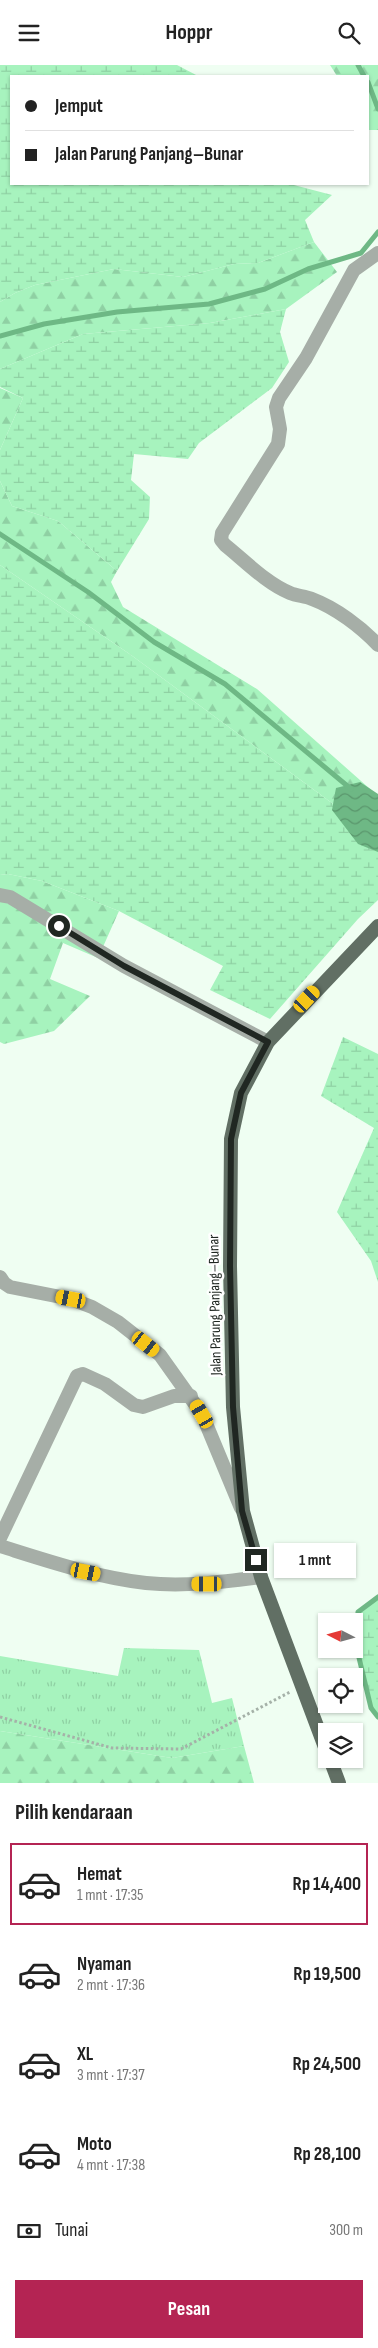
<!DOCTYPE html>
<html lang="id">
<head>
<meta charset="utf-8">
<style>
	:root { --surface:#fff; --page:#f6f6f6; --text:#222; --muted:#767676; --line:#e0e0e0; --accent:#b42453 }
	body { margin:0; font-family:"Sofia Sans Condensed",sans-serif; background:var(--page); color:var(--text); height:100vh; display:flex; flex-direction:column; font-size:19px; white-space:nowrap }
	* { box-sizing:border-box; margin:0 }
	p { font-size:16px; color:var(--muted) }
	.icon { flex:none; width:28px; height:28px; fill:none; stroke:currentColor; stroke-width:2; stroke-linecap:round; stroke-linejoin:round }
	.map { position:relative; height:1718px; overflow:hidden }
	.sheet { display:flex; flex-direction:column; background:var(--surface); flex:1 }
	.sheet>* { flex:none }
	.hud { position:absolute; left:10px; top:10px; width:359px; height:110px; border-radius:0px; box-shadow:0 1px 4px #0004; display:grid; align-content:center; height:110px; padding:0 15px; background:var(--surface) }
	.needle { width:32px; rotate:276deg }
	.fabs { position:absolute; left:318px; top:1548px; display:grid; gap:10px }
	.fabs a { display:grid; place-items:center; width:45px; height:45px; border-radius:0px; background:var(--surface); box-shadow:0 1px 4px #0004; font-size:25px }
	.end { position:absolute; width:22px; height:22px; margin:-11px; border:6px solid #202722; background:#fff; box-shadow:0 0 0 2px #fff }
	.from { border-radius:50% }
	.bubble { position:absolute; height:35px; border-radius:0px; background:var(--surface); box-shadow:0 1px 4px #0004; font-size:16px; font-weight:700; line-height:35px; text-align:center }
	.car { position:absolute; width:15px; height:30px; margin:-15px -8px; border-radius:6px; box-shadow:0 0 4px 1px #0007; background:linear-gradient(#f5c518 24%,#345 0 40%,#f5c518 0 76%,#345 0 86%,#f5c518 0) }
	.hud b { display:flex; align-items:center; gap:18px; height:48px; font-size:19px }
	.hud b+b { border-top:1px solid var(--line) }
	.hud i { width:12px; height:12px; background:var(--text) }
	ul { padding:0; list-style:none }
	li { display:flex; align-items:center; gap:15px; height:82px; margin:0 10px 8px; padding:0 5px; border:2px solid transparent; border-radius:0px }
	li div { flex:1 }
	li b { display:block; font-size:19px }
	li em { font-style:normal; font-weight:700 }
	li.selected { border-color:var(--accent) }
	li>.icon { width:45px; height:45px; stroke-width:1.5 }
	h2 { padding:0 15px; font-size:22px; line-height:60px }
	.pay { display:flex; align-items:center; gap:12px; height:55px; padding:0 15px; font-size:19px }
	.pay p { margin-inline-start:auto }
	.cta { display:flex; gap:10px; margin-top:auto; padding:10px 15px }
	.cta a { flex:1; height:58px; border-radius:0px; background:var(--accent); color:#fff; font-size:20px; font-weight:700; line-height:58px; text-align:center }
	header { display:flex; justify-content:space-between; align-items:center; height:65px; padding:0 15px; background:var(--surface); font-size:22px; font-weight:700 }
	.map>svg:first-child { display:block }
</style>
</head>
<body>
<header><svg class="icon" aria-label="menu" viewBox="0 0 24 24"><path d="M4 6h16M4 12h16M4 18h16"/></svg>Hoppr<svg class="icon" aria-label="search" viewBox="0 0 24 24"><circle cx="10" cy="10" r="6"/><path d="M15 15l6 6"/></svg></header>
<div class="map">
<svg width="378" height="1718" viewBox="0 0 378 1718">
	<defs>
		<pattern id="grass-tufts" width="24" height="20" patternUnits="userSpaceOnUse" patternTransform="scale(1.25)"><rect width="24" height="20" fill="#a7f3be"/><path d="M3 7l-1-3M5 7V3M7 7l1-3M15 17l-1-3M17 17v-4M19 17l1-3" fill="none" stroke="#8fd0a3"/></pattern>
		<pattern id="forest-firs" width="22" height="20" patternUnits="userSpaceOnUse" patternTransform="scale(1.25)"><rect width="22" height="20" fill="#a7f3be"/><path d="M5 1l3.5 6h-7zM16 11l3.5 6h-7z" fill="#8fd0a3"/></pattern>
		<pattern id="wetland-marsh" width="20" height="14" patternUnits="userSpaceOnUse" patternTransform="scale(1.25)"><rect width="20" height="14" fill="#a7f3be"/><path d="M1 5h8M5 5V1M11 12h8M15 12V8" fill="none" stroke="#8fd0a3"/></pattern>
		<pattern id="water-waves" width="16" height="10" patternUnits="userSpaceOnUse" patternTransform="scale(1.25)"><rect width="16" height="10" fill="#6eb885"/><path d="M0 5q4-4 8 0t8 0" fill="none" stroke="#5a966c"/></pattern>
	</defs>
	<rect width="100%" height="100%" fill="#effef2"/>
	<polygon fill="url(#grass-tufts)" points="124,1583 199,1585 212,1638 232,1633 244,1681 172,1693 0,1666 0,1591 118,1611"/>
	<g fill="url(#forest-firs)">
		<polygon points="330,0 378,0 378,65 368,65 368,11 337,11"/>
		<polygon points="314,177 337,207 286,244 210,258 83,269 0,304 0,237 15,228 35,220 114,204 183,212 234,199 258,198"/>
		<polygon points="0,323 23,333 0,385"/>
		<polygon points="0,416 12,441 58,456 117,506 111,517 123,542 257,624 378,731 378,772 131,590 0,500"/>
		<polygon points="8,809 42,816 119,846 98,893 63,878 50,914 90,931 54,966 4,979 0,977 0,810"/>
		<polygon points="0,1666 172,1693 244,1681 254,1718 0,1718"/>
	</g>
	<g fill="url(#wetland-marsh)">
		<polygon points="0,0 177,0 198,11 11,11 11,119 290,119 332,130 305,155 314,177 258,198 234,199 183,212 114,204 35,220 15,228 0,237"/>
		<polygon points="286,244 280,267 289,297 272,323 199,378 188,394 134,389 131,415 150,432 149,454 117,506 58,456 12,441 0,416 0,385 23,333 0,322 0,304 83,269 210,258"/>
		<polygon points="0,500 131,590 378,772 378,835 358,854 270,954 210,925 223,901 119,846 42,816 8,809 0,810"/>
		<polygon points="343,972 378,989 378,1217 371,1196 337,1147 374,1063 321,1031"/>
		<polygon points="378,1532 378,1652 371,1643 355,1576 358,1547"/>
	</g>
	<polygon fill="url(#water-waves)" points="360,717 378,729 378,787 358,779 332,745 336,723"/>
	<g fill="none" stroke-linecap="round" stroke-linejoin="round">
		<g stroke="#6eb885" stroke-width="5">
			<polyline points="358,0 364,11"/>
			<polyline points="368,17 378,44"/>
			<polyline points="0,271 44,259 117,247 209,239 265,224 308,204 361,188 378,167"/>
			<polyline points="0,469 88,527 154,577 225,619 351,724"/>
			<polyline points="378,1532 358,1547 355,1576 371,1643 378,1652"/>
		</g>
		<polyline stroke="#a5b1a8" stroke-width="3" stroke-dasharray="2.5 2.5" stroke-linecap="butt" points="0,1652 112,1683 181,1684 290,1627"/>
		<g stroke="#a6aea7" stroke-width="14">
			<path d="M378,188L354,205L306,293L279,333L276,342L280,364L278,379L222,468L221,475L225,480C245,496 266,518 290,528C297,531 305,531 312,534C336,543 361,562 378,580"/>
			<polyline points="0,830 10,832 124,901 268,977"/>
			<polyline points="0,1212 4,1218 10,1222 71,1234 92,1242 118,1257 160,1290 202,1349 241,1443"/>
			<polyline points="0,1473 77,1311 83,1309 105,1319 134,1340 143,1342 174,1331 191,1331"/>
			<path d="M0,1481C48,1496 95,1512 146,1518C184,1522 223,1517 261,1512"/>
		</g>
		<g stroke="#616f64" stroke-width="14">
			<polyline points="326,1685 261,1512 243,1446 233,1342 230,1201 231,1074 241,1028 268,977 378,861"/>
			<polyline points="330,1694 339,1718"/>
		</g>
	</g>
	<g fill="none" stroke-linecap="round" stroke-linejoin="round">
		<polyline stroke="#202722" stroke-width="6" points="59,861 124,901 268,977 241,1028 231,1074 230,1201 233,1342 242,1446 256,1495"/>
	</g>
	<g text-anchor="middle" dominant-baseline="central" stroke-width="5" stroke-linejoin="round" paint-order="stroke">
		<g font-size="15" fill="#202722" stroke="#fff">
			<text transform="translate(215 1240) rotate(-91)">Jalan Parung Panjang–Bunar</text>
		</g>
	</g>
</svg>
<div class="fabs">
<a><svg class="needle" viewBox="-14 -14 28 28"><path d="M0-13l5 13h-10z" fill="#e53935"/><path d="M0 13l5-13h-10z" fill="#767676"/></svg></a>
<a><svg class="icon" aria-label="locate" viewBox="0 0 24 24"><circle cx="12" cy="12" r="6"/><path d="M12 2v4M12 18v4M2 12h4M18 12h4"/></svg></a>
<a><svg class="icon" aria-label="layers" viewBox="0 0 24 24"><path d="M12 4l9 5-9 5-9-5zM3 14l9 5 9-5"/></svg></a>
</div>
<i class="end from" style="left:59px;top:861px"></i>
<i class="end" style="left:256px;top:1495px"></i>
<div class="bubble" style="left:274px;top:1478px;width:82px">1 mnt</div>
<i class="car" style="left:307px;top:934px;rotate:43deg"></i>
<i class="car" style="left:71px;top:1234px;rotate:281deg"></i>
<i class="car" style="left:146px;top:1279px;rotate:128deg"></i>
<i class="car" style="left:202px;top:1349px;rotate:330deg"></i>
<i class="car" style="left:86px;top:1507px;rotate:101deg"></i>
<i class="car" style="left:207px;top:1519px;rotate:270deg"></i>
<div class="hud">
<b><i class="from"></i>Jemput</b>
<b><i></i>Jalan Parung Panjang–Bunar</b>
</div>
</div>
<section class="sheet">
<h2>Pilih kendaraan</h2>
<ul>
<li class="selected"><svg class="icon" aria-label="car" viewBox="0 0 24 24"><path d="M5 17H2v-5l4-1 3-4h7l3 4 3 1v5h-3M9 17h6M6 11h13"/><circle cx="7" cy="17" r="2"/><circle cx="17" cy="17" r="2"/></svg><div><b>Hemat</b><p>1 mnt · 17:35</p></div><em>Rp 14,400</em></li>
<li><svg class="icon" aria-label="car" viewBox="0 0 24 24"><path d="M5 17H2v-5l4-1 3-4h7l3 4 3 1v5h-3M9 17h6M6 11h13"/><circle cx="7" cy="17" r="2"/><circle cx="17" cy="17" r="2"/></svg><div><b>Nyaman</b><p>2 mnt · 17:36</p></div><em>Rp 19,500</em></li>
<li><svg class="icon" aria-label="car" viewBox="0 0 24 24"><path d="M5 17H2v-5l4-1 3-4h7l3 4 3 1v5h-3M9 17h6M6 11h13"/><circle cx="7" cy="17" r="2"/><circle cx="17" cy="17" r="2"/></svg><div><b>XL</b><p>3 mnt · 17:37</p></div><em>Rp 24,500</em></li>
<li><svg class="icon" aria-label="car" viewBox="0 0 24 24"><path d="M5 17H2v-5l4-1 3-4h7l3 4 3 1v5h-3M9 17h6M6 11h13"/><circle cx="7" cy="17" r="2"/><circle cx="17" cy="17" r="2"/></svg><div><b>Moto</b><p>4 mnt · 17:38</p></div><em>Rp 28,100</em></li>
</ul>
<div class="pay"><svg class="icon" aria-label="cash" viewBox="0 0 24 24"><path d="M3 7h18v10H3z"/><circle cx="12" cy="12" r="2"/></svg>Tunai<p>300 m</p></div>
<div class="cta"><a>Pesan</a></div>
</section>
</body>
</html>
